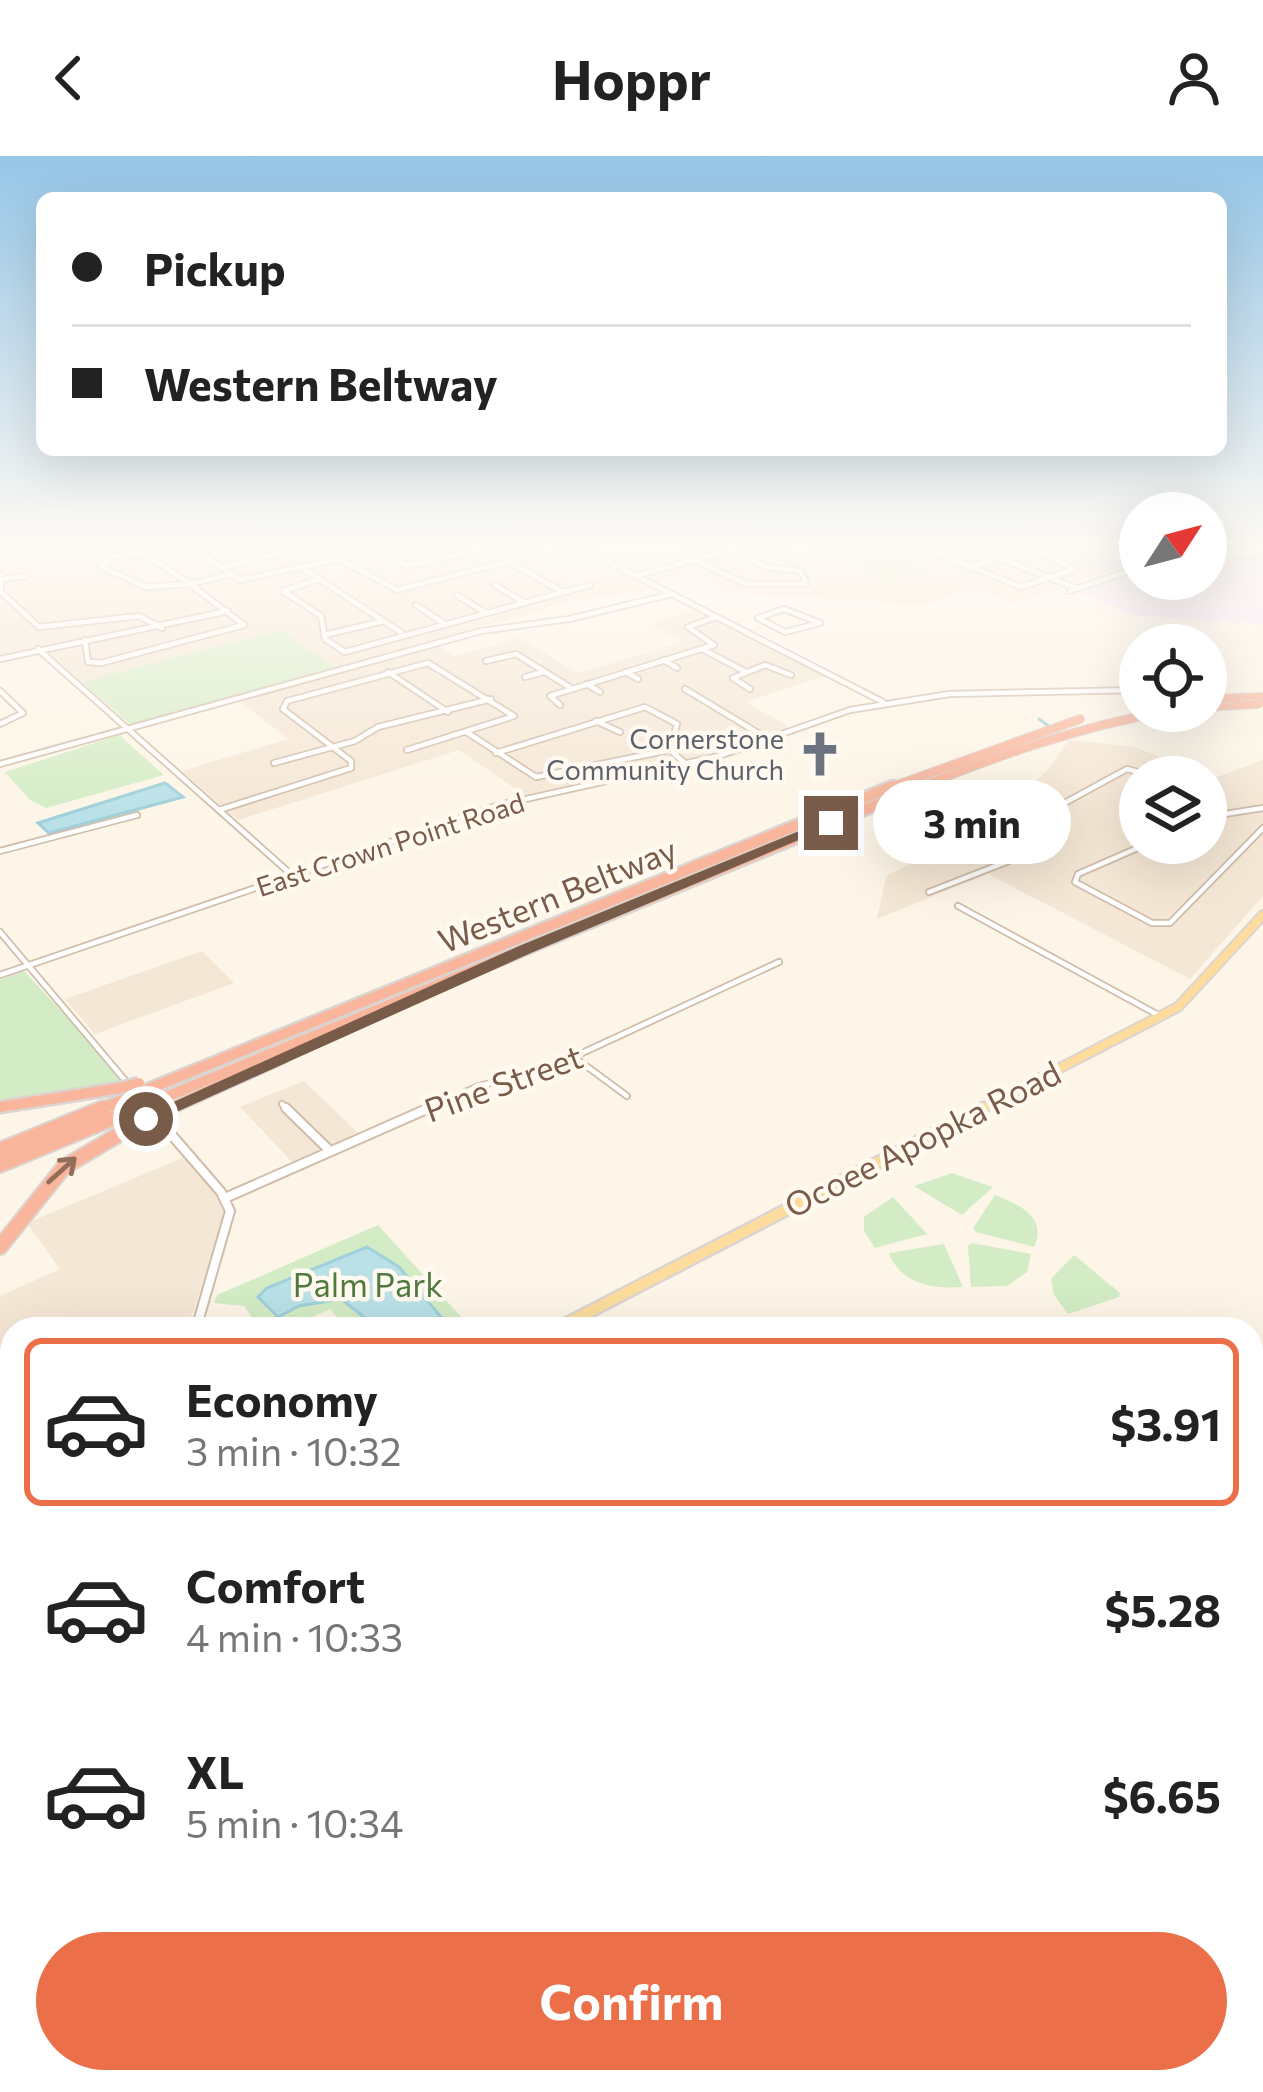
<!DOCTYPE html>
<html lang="en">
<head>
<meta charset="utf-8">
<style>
	:root { --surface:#fff; --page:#f2f2f2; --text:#222; --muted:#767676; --line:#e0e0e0; --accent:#eb6f49 }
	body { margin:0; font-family:Commissioner,sans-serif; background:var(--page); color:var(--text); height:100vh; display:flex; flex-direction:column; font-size:45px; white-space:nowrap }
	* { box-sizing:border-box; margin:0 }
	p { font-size:39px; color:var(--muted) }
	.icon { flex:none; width:66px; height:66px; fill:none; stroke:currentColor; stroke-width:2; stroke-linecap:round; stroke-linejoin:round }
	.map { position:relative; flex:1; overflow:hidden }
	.sheet { position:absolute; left:0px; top:1161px; width:1263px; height:777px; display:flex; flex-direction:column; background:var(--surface); border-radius:36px 36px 0 0; box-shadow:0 12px 48px #0002 }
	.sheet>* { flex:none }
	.banner { position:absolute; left:36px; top:36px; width:1191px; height:264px; border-radius:18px; box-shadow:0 12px 48px #0002; display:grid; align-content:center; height:264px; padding:0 36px; background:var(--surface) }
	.needle { width:78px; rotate:54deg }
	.buttons { position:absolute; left:1119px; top:336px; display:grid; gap:24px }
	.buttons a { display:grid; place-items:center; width:108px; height:108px; border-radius:50%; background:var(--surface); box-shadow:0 12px 48px #0002; font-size:60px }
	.end { position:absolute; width:54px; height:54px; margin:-27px; border:15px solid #795b4a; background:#fff; box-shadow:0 0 0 6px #fff }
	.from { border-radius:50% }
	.bubble { position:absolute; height:84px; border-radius:42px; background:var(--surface); box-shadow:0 12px 48px #0002; font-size:39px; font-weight:700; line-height:84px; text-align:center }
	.banner b { display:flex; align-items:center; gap:42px; height:114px; font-size:45px }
	.banner b+b { border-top:3px solid var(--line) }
	.banner i { width:30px; height:30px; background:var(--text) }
	ul { padding:21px 0 0; list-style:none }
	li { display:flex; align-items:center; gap:36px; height:168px; margin:0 24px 18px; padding:0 12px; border:6px solid transparent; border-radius:18px }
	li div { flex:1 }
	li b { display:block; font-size:45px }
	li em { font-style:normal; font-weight:700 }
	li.on { border-color:var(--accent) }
	li>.icon { width:108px; height:108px; stroke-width:1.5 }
	.button { display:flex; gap:24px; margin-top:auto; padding:24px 36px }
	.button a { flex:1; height:138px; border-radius:72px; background:var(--accent); color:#fff; font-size:48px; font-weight:700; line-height:138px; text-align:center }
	header { display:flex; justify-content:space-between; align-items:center; height:156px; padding:0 36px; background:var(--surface); font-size:54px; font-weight:700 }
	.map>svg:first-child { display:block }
</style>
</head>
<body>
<header><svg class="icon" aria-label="back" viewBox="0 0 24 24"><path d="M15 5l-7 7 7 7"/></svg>Hoppr<svg class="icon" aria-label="person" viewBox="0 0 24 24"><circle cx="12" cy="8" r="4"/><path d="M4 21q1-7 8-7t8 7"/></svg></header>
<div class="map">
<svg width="1263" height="1936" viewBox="0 0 1263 1936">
	<rect width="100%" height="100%" fill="#fdf5e7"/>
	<g fill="#f5e7d5" fill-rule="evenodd">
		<polygon points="0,387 563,387 582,397 542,409 577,428 621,416 656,434 571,445 335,512 281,474 82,526 41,490 0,500"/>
		<polygon points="715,387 795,387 780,392 795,399 838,387 885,393 896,387 1076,387 1080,391 1073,398 1112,414 1013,447 977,431 925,448 734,437 691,416 654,426 625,411"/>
		<polygon points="697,454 825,520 746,546 789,571 708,600 525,639 459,594 238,664 182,615 288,583 238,544 437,489 454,500 519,482 578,517 683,486 652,468"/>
		<path d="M1069,584L1135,591L1212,623L1263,604V740L1190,823L988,718L877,763L886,720L987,671L985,656L1009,636L1017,640L1047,615ZM1140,621H1206V687H1140Z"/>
		<polygon points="202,795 234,827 95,878 65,843"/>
		<polygon points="304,925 360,979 294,1008 240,951"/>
		<polygon points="185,1001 218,1041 225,1064 187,1173 12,1173 12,1216 0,1221 0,1140 60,1113 27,1067"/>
		<polygon points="1263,1753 1263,1911 1251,1899 1251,1764"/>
	</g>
	<g fill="#f2e4fa">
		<polygon points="1076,387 1140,387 1140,407 1112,414 1071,397 1080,392"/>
		<polygon points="1206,400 1263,403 1263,468 1138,460 1078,436 1140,414 1140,423 1206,423"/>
	</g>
	<g fill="#d4ecc5">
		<polygon points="853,387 889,387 884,395 928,415 889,424 824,393"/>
		<polygon points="281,474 335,512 130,568 82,526"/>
		<polygon points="119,579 164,619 46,652 30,644 5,616"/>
		<polygon points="24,815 130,929 0,951 0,824"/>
		<polygon points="952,1017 993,1031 962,1059 914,1030"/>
		<path d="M995,1039C1019,1048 1048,1062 1034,1091L976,1076L973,1072Z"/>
		<polygon points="893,1041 927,1078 875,1092 864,1075 864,1061"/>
		<polygon points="378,1069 463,1163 442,1173 346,1173 330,1153 285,1173 260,1173 244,1150 214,1147 217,1139"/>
		<polygon points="972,1087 1031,1098 1027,1116 1007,1130 971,1131 968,1090"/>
		<path d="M944,1088L963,1131C933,1133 901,1129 889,1097Z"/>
		<polygon points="1074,1099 1120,1137 1119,1141 1068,1158 1054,1139 1051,1123"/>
		<polygon points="1251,1334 1263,1360 1263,1547 1251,1541"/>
	</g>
	<g fill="#bae1e8" stroke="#a0d0da" stroke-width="3">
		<polygon points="165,627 183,641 49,677 38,667"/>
		<polygon points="367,1091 399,1111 441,1161 409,1173 369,1173 364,1161 341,1143 299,1150 278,1161 258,1141 267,1132"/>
	</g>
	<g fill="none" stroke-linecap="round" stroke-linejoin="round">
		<polyline stroke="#a0d0da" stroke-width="3" points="1039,563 1060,578"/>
		<g stroke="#d0bdac" stroke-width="8">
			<g id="minor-far2">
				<polyline points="19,387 37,394 57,387"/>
				<polyline points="254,387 206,401 241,424 339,403 397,434 552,394 541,388"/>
				<polyline points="366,387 408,410 505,387"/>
				<polyline points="420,387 429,387"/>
				<polyline points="572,387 883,546"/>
				<polyline points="766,387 784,391"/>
				<polyline points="1000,387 981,395 1076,432"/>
				<polyline points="1251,387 1263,394"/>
				<polyline points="926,393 1021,431 1076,413 1043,398 1068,387"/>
				<polyline points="1206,396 1263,399"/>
				<polygon points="143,397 190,428 146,431 100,410 115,400"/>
				<polyline points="693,404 747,428 806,428 801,415 766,411 728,394"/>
				<polyline points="512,408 563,436"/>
				<polyline points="299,410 402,477"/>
				<polyline points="221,411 325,387"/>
				<polyline points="966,412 994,403"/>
				<polyline points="0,418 1,436 39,471 139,460 162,472"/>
				<polyline points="639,419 758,387"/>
				<polyline points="4,423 26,420"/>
				<polyline points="319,423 283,435 321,460 325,483 345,496 590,429"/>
				<polyline points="190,428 231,418"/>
				<polyline points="495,429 525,447"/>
				<polyline points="1070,435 1140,411"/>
				<polyline points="457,439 486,457"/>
				<polyline points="416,449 445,468"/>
				<polygon points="784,453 820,467 785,476 758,462"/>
				<polyline points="324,479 384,465"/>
				<polyline points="85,484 88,506 101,507 244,469 190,428"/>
				<polyline points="38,493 293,720"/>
				<polyline points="702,493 746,516"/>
				<polyline points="0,503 228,455"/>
				<polyline points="664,504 677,512"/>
				<polyline points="486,505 516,498 571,532"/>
				<polyline points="388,516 448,556"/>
				<polyline points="626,516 638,523"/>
				<polyline points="525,521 544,516"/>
				<polyline points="587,528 600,536"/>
				<polyline points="685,533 768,583"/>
				<polyline points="750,533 733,522 765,509 791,519"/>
				<polyline points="0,535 23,557 0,568"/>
				<polyline points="560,549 550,540 714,489 688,471 713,462"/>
				<polyline points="596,565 620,576"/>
				<polyline points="468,577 536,621 670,594"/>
				<polyline points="496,597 645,551 677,568 670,594 686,608"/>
				<polyline points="274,607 355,585 378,571 491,543"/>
				<polyline points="0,608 481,475 569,463 672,438"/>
				<polyline points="219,654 351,612 351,605 283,553 287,545 428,507 514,560 407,594"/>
				<polyline points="1206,661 1263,652"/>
				<polyline points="1149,687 1078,718 1075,726 1152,767 1170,767 1263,672"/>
				<polyline points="0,695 137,659"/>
				<polyline points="929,736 1037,694 1059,650 1127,613 1157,621"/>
				<polyline points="958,750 1160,860"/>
				<polyline points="0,776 129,929"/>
				<polyline points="0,819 499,649 719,600 850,554 949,538 1140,534"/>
				<polyline points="574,901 627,940"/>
				<polyline points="282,948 289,955"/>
				<polyline points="422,955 479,930 554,910 779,806"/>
			</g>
		</g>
		<g stroke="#d0bdac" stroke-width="12">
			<g id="minor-far1">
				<polyline points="286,952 330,995"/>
				<polyline points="157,962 221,1036 230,1055 196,1173"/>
				<polyline points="225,1042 429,952"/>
			</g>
		</g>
		<g stroke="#d0bdac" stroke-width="14">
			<g id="minor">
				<polyline points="0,1393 12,1414"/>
				<polyline points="0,1670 12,1696"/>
				<polyline points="1251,1692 1263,1703"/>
				<polyline points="1251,1744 1263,1733"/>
				<polyline points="1251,1909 1263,1921"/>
				<polyline points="873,1926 892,1936"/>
				<polyline points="74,1936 89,1926"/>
				<polyline points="353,1936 368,1926"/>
				<polyline points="625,1936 637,1926"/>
				<polyline points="1045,1936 1056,1926"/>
				<polyline points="1254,1936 1263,1927"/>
			</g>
		</g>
		<g stroke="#dcd4d0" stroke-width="12">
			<polyline id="major-far2" points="977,955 1178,851 1263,759"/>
		</g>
		<g stroke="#dcd4d0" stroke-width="15">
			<polyline id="major-far1" points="556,1173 983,952"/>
		</g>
		<g stroke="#dcd4d0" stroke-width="18">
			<g id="major">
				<polyline points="0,1468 12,1461"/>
				<polyline points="315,1926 321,1936"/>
			</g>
		</g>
		<g stroke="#dcd4d0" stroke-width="10">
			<g id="highway-far2">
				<polyline points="1237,542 1263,541"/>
				<polyline points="1206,551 1238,549"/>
				<polyline points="886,633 1080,563"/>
				<path d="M915,633C999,599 1078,571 1168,555"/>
			</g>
		</g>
		<g stroke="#dcd4d0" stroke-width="15">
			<g id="highway-far1">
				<polyline points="146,934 893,630"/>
				<polyline points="156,945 922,630"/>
				<polyline points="0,951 120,932"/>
				<polyline points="96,955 128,942"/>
				<polyline points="131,955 138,952"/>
				<polyline points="164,955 283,901"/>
			</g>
		</g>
		<g stroke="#dcd4d0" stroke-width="18">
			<g id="highway">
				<polyline points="164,955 171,952"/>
				<polyline points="0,994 103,952"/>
				<polyline points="0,1009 138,952"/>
				<polyline points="0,1091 64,1011 145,963"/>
			</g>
		</g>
		<use href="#minor-far2" stroke="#fff" stroke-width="4.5"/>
		<use href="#minor-far1" stroke="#fff" stroke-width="8"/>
		<use href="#minor" stroke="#fff" stroke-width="9"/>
		<use href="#major-far2" stroke="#fddc9e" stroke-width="8"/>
		<use href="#major-far1" stroke="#fddc9e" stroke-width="10"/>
		<use href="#major" stroke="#fddc9e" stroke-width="14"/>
		<use href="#highway-far2" stroke="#f9b69c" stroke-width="8"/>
		<use href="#highway-far1" stroke="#f9b69c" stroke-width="10"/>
		<use href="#highway" stroke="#f9b69c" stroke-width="14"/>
		<g stroke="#b8a4c8" stroke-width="9">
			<g id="rail">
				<polyline points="835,1926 861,1936"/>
				<polyline points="101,1936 122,1926"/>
			</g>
		</g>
		<use href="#rail" stroke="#fff9ef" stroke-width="4.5" stroke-dasharray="14" stroke-linecap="butt"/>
		<g stroke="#dcd4d0" stroke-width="10" stroke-linecap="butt">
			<g id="highway-bridge-far2">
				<polyline points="1213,543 1237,542"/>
				<polyline points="1238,549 1259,548"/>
			</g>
		</g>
		<g stroke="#dcd4d0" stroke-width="15" stroke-linecap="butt">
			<g id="highway-bridge-far1">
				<polyline points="120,932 139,927"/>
				<polyline points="128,942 146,934"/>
				<polyline points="138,952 156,945"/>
			</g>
		</g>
		<g stroke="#dcd4d0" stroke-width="18" stroke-linecap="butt">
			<polyline id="highway-bridge" points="145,963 164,955"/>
		</g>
		<use href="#highway-bridge-far2" stroke="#f9b69c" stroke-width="8"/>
		<use href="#highway-bridge-far1" stroke="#f9b69c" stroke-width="10"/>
		<use href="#highway-bridge" stroke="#f9b69c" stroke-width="14"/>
	</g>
	<defs><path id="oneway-shaft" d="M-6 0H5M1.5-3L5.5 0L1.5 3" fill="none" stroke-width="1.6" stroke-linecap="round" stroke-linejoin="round" transform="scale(3)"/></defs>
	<use stroke="#936d5a" href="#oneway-shaft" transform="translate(62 1014) rotate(-42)"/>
	<linearGradient id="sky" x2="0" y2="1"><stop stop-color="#95c6e8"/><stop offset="0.59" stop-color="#fefaf4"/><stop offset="1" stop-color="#fefaf4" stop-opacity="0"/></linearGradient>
	<rect width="1263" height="658" fill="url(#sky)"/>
	<polygon fill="#795b4a" points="826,664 839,667 531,797 152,967 136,963 519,790"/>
	<defs>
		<g id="church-bare" transform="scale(3.6)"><path d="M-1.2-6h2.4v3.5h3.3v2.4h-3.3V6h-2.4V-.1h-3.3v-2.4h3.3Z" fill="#6b7280" stroke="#fff9ef" stroke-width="2.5" paint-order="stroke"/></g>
	</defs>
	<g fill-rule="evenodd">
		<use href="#church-bare" x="820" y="598"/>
	</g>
	<g text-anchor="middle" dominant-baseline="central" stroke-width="9" stroke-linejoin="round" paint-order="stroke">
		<g font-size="27" fill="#5b616d" stroke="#fff9ef" text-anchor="end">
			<text x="784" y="582">Cornerstone<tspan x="784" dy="31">Community Church</tspan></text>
		</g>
		<g font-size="27" fill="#795b4a" stroke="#fff9ef">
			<text transform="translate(390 688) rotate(-18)">East Crown Point Road</text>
		</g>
		<g font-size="33" fill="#795b4a" stroke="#fff9ef">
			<text transform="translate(557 738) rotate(-22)">Western Beltway</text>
			<text transform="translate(503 926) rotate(-20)">Pine Street</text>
			<text transform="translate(922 982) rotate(-27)">Ocoee Apopka Road</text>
		</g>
		<g font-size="33" fill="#4f793f" stroke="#fff9ef">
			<text x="368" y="1127">Palm Park</text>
		</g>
	</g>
</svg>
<div class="buttons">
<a><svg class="needle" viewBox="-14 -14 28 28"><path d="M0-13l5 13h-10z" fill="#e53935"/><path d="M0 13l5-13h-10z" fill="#767676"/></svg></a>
<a><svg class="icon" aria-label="locate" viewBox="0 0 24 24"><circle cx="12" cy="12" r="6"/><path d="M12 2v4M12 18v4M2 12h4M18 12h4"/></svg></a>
<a><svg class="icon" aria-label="layers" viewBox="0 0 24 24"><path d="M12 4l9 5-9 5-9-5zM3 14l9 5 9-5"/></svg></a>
</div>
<i class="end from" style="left:146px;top:963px"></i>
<i class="end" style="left:831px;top:667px"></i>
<div class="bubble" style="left:873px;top:624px;width:198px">3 min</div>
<div class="banner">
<b><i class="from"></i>Pickup</b>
<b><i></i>Western Beltway</b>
</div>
<section class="sheet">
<ul>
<li class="on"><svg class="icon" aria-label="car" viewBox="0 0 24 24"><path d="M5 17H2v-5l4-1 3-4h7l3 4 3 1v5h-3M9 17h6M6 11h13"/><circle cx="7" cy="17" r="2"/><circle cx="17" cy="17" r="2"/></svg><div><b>Economy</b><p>3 min · 10:32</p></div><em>$3.91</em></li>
<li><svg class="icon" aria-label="car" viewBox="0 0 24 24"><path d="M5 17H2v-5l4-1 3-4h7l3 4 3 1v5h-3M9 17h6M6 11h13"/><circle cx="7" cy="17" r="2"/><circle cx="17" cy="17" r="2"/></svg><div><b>Comfort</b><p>4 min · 10:33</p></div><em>$5.28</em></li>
<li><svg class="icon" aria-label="car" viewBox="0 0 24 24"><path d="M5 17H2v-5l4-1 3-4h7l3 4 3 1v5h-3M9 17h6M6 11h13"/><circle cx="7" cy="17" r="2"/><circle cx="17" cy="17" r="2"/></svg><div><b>XL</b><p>5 min · 10:34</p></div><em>$6.65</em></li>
</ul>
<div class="button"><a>Confirm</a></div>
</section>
</div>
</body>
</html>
